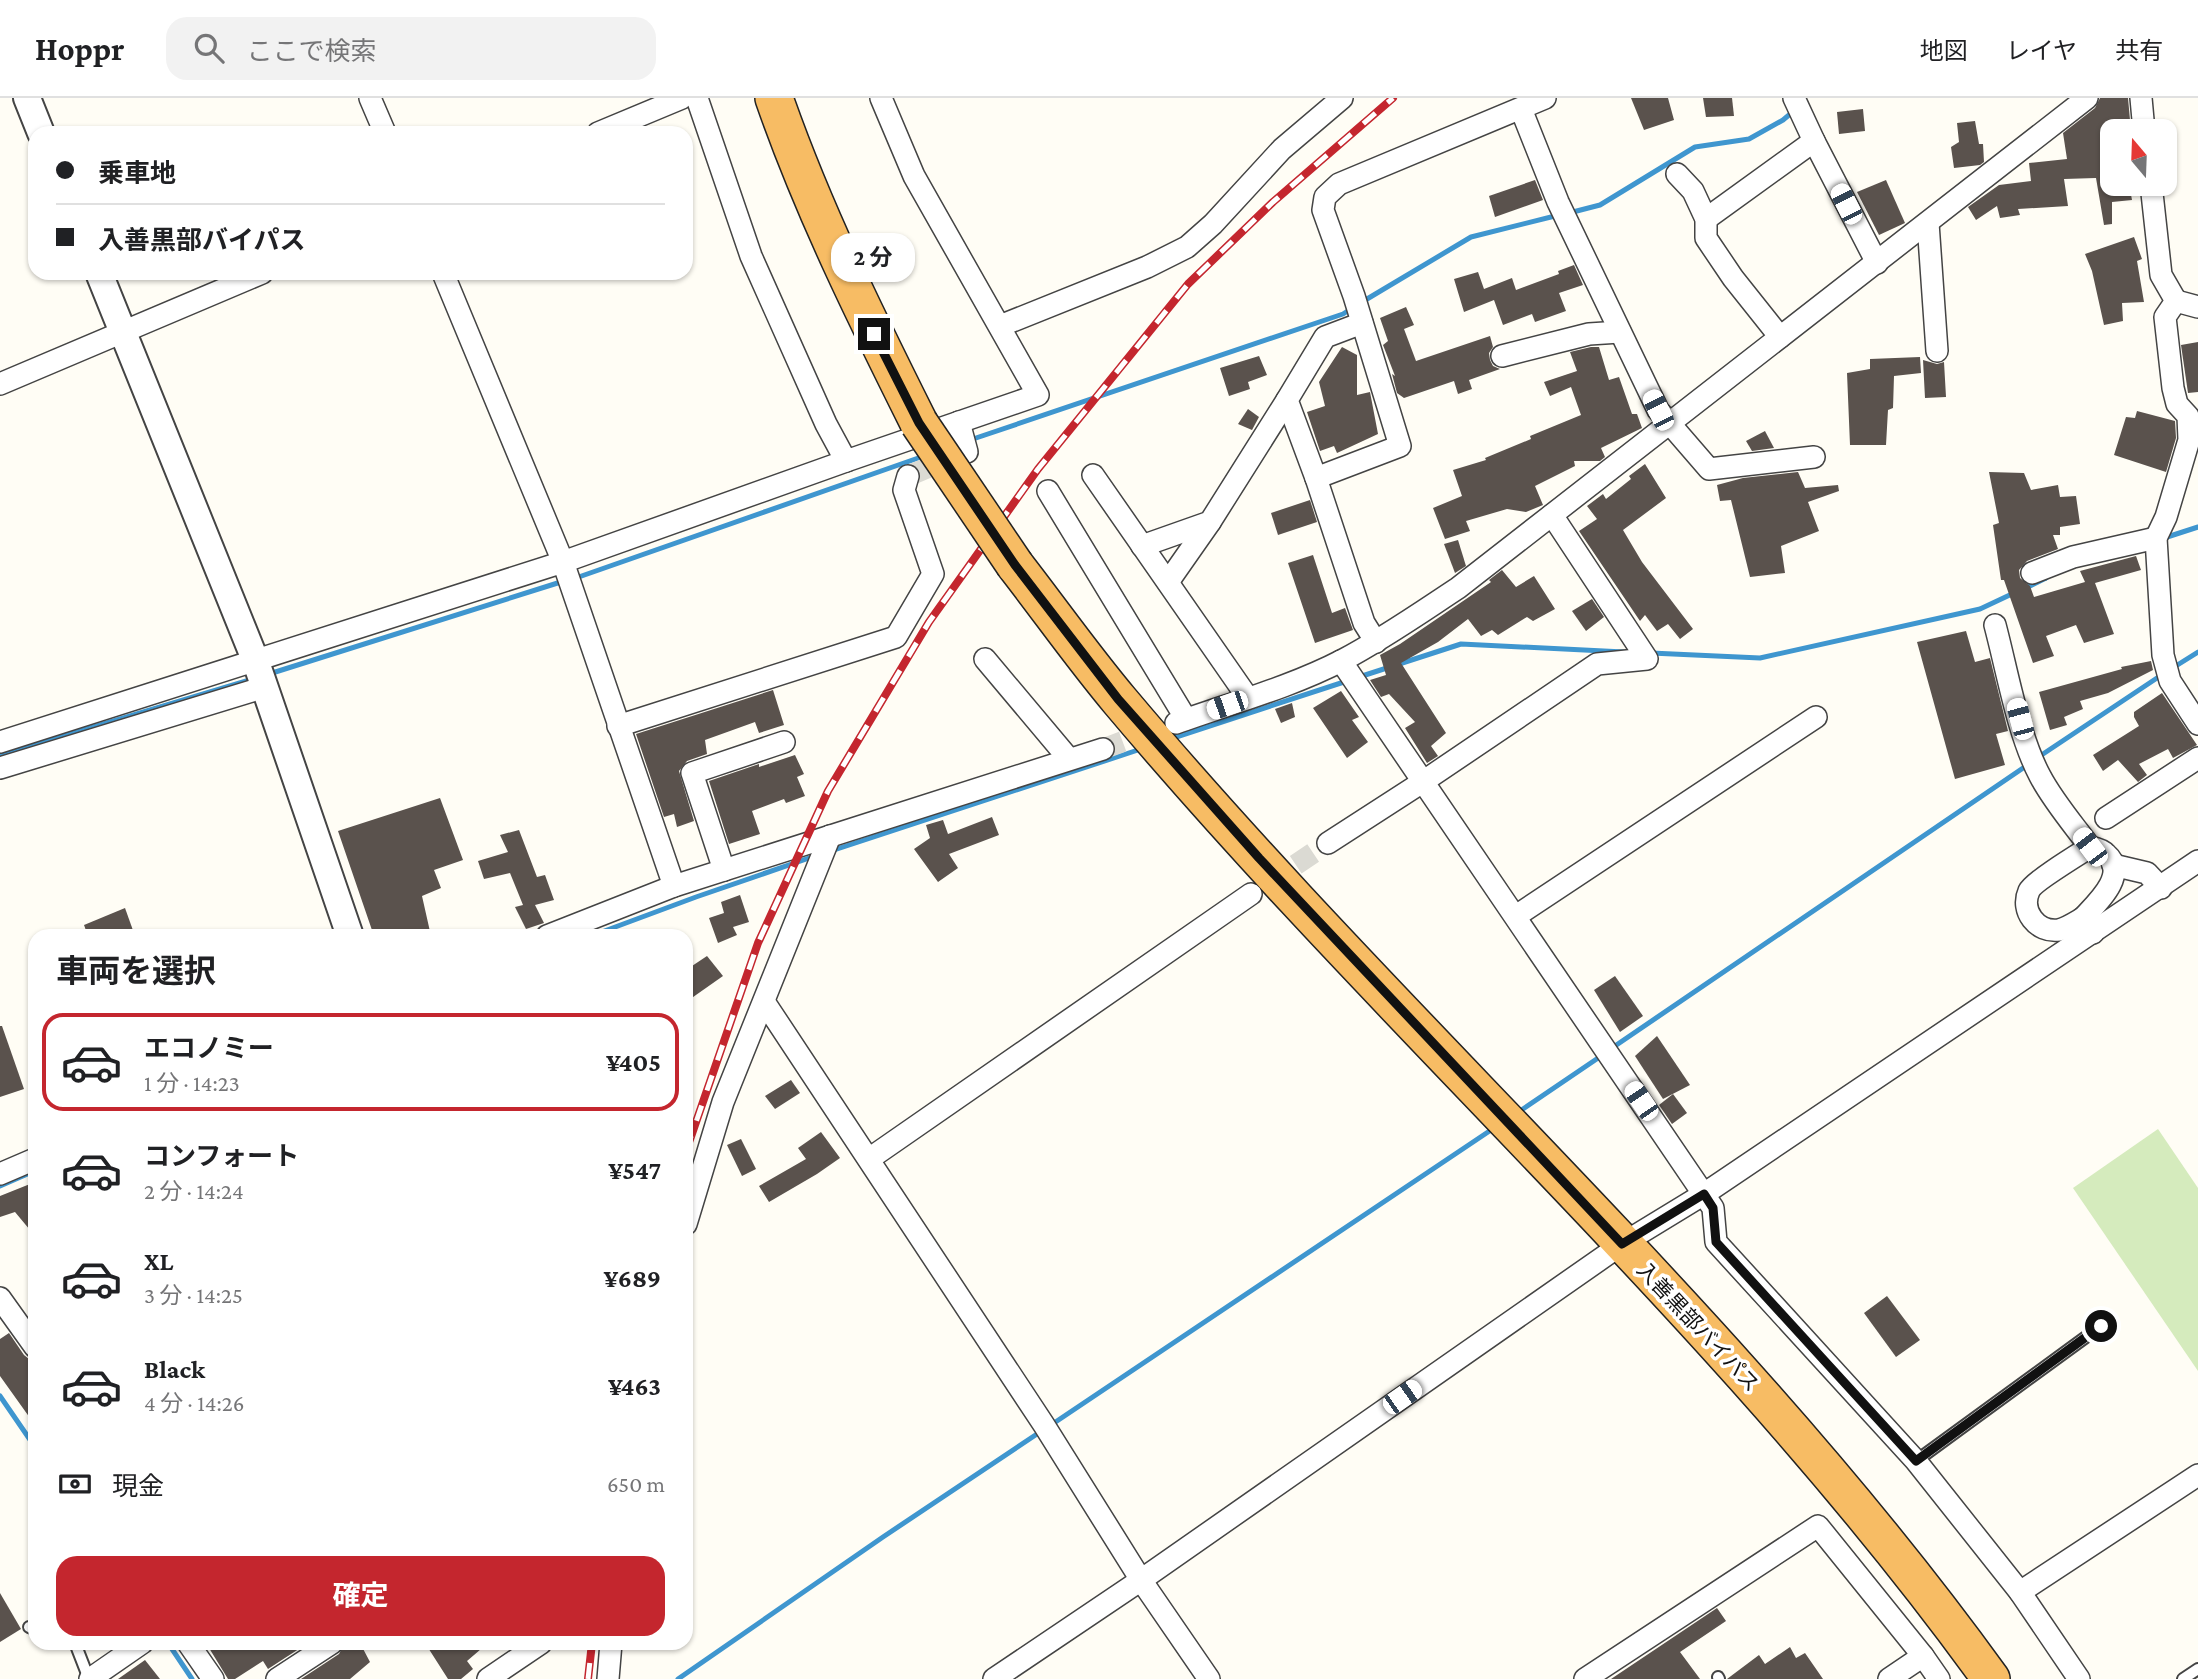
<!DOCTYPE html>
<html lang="ja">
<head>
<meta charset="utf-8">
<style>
	:root { --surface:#fff; --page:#f2f2f2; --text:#202124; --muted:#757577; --line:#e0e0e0; --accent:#c4262e }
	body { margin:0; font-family:"Crimson Pro","Noto Sans JP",serif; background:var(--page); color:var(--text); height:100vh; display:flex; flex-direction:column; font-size:26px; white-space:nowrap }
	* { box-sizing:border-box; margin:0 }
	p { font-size:23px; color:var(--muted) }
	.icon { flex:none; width:38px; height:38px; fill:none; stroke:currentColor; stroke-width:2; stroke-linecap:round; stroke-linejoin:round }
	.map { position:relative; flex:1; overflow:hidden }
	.details { position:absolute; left:28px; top:831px; width:665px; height:721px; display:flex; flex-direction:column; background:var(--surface); border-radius:21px; box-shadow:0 2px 5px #0004 }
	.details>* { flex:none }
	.top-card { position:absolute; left:28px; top:28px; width:665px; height:154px; border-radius:21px; box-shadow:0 2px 5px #0004; display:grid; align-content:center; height:154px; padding:0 28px; background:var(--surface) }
	.needle { width:46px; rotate:341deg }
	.buttons { position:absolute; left:2100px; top:21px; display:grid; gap:14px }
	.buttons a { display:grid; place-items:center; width:77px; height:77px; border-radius:14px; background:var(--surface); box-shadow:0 2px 5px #0004; font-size:35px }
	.end { position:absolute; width:32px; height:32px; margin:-16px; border:9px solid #111; background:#fff; box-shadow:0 0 0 4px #fff }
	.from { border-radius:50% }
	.bubble { position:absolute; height:49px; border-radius:21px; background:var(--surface); box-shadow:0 2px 5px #0004; font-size:23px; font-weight:700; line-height:49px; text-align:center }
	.car { position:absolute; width:21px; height:42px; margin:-21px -10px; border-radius:9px; box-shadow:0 0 5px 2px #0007; background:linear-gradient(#fff 24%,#345 0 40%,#fff 0 76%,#345 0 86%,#fff 0) }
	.top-card b { display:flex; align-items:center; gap:24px; height:66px; font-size:26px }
	.top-card b+b { border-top:2px solid var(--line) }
	.top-card i { width:18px; height:18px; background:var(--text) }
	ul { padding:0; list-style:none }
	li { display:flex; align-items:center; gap:21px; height:98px; margin:0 14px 10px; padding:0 14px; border:4px solid transparent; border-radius:21px }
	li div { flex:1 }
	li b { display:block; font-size:26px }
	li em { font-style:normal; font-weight:700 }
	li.on { border-color:var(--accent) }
	li>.icon { width:63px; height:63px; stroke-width:1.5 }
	h2 { padding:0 28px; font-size:32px; line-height:84px }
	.pay { display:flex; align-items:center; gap:18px; height:77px; padding:0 28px; font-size:26px }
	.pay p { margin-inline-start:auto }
	.action { display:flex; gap:14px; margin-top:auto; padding:14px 28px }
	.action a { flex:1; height:80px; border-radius:21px; background:var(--accent); color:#fff; font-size:28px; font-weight:700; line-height:80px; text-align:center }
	header { display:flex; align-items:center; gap:42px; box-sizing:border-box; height:98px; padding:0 35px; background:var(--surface); border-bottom:2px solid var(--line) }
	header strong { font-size:33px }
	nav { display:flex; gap:38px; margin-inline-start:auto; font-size:24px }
	.search { width:490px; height:63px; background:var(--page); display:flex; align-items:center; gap:18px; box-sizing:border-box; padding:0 24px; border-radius:21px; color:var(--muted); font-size:26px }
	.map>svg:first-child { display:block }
</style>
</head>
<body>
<header>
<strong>Hoppr</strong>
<div class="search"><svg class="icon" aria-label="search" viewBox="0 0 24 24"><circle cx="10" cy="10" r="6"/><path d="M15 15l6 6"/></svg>ここで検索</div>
<nav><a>地図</a><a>レイヤ</a><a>共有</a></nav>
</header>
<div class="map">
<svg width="2198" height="1581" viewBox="0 0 2198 1581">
	<rect width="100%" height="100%" fill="#fffdf5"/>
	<polygon fill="#d5ebbd" points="2158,1031 2198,1090 2198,1273 2073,1090"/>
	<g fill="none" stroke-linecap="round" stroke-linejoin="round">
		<g stroke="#3f96cf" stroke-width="5">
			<polyline points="1569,115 1600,107 1695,49 1749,41 1783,22 1795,12"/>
			<polyline points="1362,204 1471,139 1559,117"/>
			<polyline points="970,342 1343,216 1354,209"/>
			<polyline points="2164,440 2198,429"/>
			<polyline points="573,481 924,358"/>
			<polyline points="2026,490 2046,480"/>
			<polyline points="1651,555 1760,560 1980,511 2014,495"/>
			<polyline points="2171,571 2198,554"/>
			<polyline points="269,576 564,483"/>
			<polyline points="1359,579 1461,546 1624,554"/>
			<polyline points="1170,641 1347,583"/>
			<polyline points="0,657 253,581"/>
			<polyline points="2037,660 2163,576"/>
			<polyline points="831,753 1144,650"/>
			<polyline points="591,838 696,799 815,758"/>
			<polyline points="1612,950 2029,666"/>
			<polyline points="1517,1015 1604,956"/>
			<polyline points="0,1088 32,1074"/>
			<polyline points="0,1298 35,1349"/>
			<polyline points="1051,1327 1494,1030"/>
			<polyline points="168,1545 192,1581"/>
			<polyline points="678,1581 883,1439 1043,1332"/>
		</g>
	</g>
	<g fill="#5a524d">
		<polygon points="1631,0 1668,0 1674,22 1644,32"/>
		<polygon points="1703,0 1732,0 1734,18 1706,19"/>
		<polygon points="2100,0 2128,0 2131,33 2112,33 2112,86 2129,86 2132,102 2112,104 2112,126 2104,127 2096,80 2064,81 2068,108 2018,111 2020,117 2000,120 1997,108 1976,122 1968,109 1999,87 2031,83 2029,65 2067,61 2063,35 2095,10"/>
		<polygon points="1863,11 1865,33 1839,36 1837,14"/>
		<polygon points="1975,23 1979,46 1983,46 1984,64 1980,67 1954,70 1951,49 1959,44 1957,25"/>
		<polygon points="1535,82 1543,102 1495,119 1489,98"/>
		<polygon points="1886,82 1905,125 1879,137 1857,94"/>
		<polygon points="2134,139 2142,161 2137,163 2144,204 2122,205 2123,223 2104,227 2092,173 2085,156"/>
		<polygon points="1574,167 1583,187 1559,195 1566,213 1535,224 1532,216 1503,227 1494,202 1464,214 1454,181 1478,174 1484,191 1512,180 1516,192 1559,176 1558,173"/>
		<polygon points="1406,209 1414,227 1404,231 1416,263 1490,238 1493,249 1489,255 1490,262 1493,268 1500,271 1469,282 1472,291 1458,296 1454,283 1404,300 1397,295 1392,276 1395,278 1383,247 1388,243 1380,220"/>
		<polygon points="2198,244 2198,294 2188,295 2181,247"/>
		<polygon points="1342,249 1357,257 1357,297 1370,294 1378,336 1337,355 1334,348 1320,353 1307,314 1325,308 1319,284"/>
		<polygon points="1591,249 1599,249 1609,282 1619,279 1632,316 1637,316 1642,330 1601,350 1605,359 1600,363 1574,363 1575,368 1535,388 1543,407 1526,414 1507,411 1466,423 1470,433 1445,441 1433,410 1462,398 1453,372 1486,362 1485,360 1531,341 1530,338 1581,317 1571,289 1550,298 1544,284 1577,273 1570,254"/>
		<polygon points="1259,258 1267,277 1248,284 1250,291 1229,298 1220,270"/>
		<polygon points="1920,259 1921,275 1894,278 1893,310 1888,312 1886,347 1850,347 1847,275 1870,271 1870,261"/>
		<polygon points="1923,262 1937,266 1944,264 1946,299 1925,300"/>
		<polygon points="1248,311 1259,319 1252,332 1238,326"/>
		<polygon points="2137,313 2175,323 2176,340 2166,374 2114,357 2126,319 2135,320"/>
		<polygon points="1765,333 1774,350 1752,353 1746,343"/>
		<polygon points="1645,366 1666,400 1623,432 1642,464 1693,531 1680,541 1668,526 1657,533 1645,517 1640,523 1579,433 1597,421 1587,408 1603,396 1606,401 1631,381 1629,378"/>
		<polygon points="1798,374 1805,390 1838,387 1839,393 1808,404 1819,433 1781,448 1785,475 1750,479 1731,402 1720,403 1717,387 1743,380"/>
		<polygon points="1989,374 2024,375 2031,392 2058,387 2060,399 2076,398 2080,426 2060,429 2060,437 2053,437 2058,451 2027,463 2019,472 2020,480 2030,488 2034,499 2085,484 2080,473 2136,458 2141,472 2095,485 2114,536 2084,545 2076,527 2046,538 2054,558 2033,565 2004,482 2001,482 1993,427 1999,425"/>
		<polygon points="1310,402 1317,424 1278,437 1271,415"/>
		<polygon points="1458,442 1466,468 1455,475 1444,446"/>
		<polygon points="1313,457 1332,515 1345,510 1353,532 1315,545 1288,465"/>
		<polygon points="1502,472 1516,489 1534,478 1555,511 1533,523 1527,519 1498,537 1492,532 1481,538 1468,521 1438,544 1401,565 1446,635 1431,648 1438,658 1427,665 1405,630 1415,624 1389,596 1381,599 1370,582 1386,577 1380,557 1400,546 1491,484 1489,482"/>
		<polygon points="1592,501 1604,519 1586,533 1572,513"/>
		<polygon points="1966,533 1975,564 1990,560 2008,633 1996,636 2005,667 1955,681 1917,544"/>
		<polygon points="2151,563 2153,572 2108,595 2080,603 2083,611 2064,619 2067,627 2050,632 2039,594 2122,571 2121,569"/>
		<polygon points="773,592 784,627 759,635 755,624 705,642 707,656 687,663 679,673 694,723 677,729 674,716 664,719 636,636"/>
		<polygon points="1341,593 1359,619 1352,622 1368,644 1347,660 1313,610"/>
		<polygon points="2162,595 2197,647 2173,660 2168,651 2139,666 2147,677 2138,684 2118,662 2103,673 2093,657 2139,628 2134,619 2134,614"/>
		<polygon points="1292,605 1295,619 1281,625 1275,611"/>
		<polygon points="795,657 804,676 797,679 805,698 786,705 784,701 752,713 760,736 729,746 709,683 759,666 759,669"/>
		<polygon points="440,700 463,762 434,772 441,790 422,798 431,838 374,838 338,733"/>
		<polygon points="992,719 999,737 949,756 958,770 938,784 914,751 930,740 926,727 943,722 948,736"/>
		<polygon points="519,732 537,779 545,777 554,802 535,807 544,825 526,831 515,809 523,807 510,775 484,781 478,763 508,754 500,737"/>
		<polygon points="740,797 749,824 733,829 737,837 718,845 709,820 724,815 721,804"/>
		<polygon points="125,810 135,838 88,838 84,827"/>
		<polygon points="707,858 723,878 686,904 686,872"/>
		<polygon points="1615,878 1643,918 1620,934 1594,892"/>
		<polygon points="0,928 2,928 24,991 0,999"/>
		<polygon points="1657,938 1690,987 1663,1001 1635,958"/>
		<polygon points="791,982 800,995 775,1011 765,998"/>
		<polygon points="1673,996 1687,1015 1672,1026 1659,1007"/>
		<polygon points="821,1034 840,1060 817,1076 769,1104 759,1088 806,1061 798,1050"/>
		<polygon points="741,1041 756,1071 742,1078 727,1047"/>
		<polygon points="35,1084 35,1138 15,1114 0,1119 0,1098"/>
		<polygon points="1887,1198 1920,1242 1896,1259 1864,1215"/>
		<polygon points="9,1235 24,1257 35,1266 35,1327 0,1278 0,1241"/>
		<polygon points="0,1495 21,1531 0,1544"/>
		<polygon points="1717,1510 1726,1523 1680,1554 1700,1581 1611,1581"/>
		<polygon points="206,1545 308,1545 268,1571 263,1563 235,1581 228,1581"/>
		<polygon points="345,1545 360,1545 370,1564 350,1581 301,1581 339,1556"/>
		<polygon points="425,1545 488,1545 467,1563 473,1571 461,1581 448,1581"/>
		<polygon points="1790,1549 1796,1560 1805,1555 1823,1581 1727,1581 1759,1557 1765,1566"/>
		<polygon points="145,1562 160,1581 118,1581"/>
	</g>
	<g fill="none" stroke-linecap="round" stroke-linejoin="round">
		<g stroke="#dbdad3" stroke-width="21" stroke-dasharray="21 10" stroke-linecap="butt">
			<polyline points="908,378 951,360"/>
			<polyline points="1103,651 1154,632"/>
			<polyline points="1270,784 1328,745"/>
		</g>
		<g stroke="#444" stroke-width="14">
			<g id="service">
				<polyline points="1916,1363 2101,1228"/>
				<polyline points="29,1529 35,1531"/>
				<polyline points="75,1545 89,1581"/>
				<polyline points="1718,1579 1719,1581"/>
				<polyline points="2183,1581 2198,1571"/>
			</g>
		</g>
		<g stroke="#444" stroke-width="24">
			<g id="minor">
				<polyline points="370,0 385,35"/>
				<polyline points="697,0 751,158 826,326 846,363 1038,297 914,78 881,0"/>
				<polyline points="1794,0 1814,43 1877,165"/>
				<polyline points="2141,0 2144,33"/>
				<polyline points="1521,11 1558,104 1658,312 1709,371 1814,359"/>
				<polyline points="598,35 682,0"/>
				<polyline points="1677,76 1693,93 1706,121 1706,140 1733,180 1780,239"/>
				<polyline points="2151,86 2161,177 2176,203 2165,219 2173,290 2177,306 2188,318 2189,342 2166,419 2156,440 2163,557 2170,583 2198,626"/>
				<polyline points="1706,121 1814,43"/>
				<polyline points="1928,125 1937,253"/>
				<polyline points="443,175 563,464 674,788"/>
				<polyline points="2176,203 2198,209"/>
				<polyline points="1000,228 1147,169 1187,149 1213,126 1282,51 1342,0"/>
				<polyline points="1502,258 1589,236 1620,234"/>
				<polyline points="0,286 262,175"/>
				<polyline points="959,324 967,354"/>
				<polyline points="1093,377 1248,600"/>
				<polyline points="1316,380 1287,302 1325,239 1362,225"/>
				<polyline points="1048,393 1186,621"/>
				<polyline points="1142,448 1210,424 1287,302"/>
				<polyline points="2032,475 2073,459 2156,440"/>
				<polyline points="1168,484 1210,424"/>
				<path d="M1995,527C2007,572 2018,637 2040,678C2053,703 2073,726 2090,749C2079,756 2033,784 2029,793C2020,813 2037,835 2059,832C2067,830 2076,824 2083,820L2093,835"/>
				<polyline points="1376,544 1364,525 1316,380 1400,348 1354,198 1323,112 1325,99 1339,86 1545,0"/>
				<polyline points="985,561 1069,661"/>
				<polyline points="1341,563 1713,1110 1716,1144 1916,1363 2020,1494 2079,1581"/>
				<path d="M1176,625C1232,605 1291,589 1343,562C1383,541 1420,515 1458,490L2087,0"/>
				<polyline points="618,628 896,539 933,476 904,392 908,378"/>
				<polyline points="0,644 563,464 846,363"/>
				<polyline points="0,670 265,589"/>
				<polyline points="2106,720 2198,660"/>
				<polyline points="1328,745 1424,683 1597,566 1647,561 1552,417"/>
				<polyline points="2113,767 2147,775 2161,790"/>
				<polyline points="724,772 692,675 784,644"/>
				<polyline points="1516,818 1816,619"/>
				<path d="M2083,820C2097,805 2129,776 2106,756C2103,752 2095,750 2090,749"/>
				<polyline points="547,838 674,788 1103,651"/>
				<polyline points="765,905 1044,1327 1141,1482 1209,1581"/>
				<polyline points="869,1061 1251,796"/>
				<polyline points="0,1076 35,1061"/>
				<polyline points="686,1126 723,1004 830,738"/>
				<polyline points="0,1200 35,1249"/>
				<polyline points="2020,1494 2198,1377"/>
				<polyline points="188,1545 213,1581"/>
				<polyline points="1923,1558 1939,1581"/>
				<polyline points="90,1581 142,1545"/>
				<polyline points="277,1581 332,1545"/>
				<polyline points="488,1581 541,1545"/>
				<polyline points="608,1581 611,1545"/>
				<polyline points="994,1581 1141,1482 1622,1146 1704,1096 2198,763"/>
				<polyline points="1585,1581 1818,1428 1923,1558 1889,1581"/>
			</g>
		</g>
		<g stroke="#444" stroke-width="30">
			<g id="tertiary">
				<polyline points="27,0 41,35"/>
				<polyline points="99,175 256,564 350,838"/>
			</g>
		</g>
		<g stroke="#222" stroke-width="40">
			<g id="trunk">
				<path d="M774,0C813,112 866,219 919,325"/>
				<path d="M1015,467C1050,512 1083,559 1120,603C1401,937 1735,1226 1991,1581"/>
			</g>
		</g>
		<use href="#service" stroke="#fff" stroke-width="10"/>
		<use href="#minor" stroke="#fff" stroke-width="21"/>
		<use href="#tertiary" stroke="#fff" stroke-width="26"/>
		<use href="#trunk" stroke="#f7bc64" stroke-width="37"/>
		<g stroke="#c4262e" stroke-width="8">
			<g id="rail">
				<polyline points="686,1053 758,845 828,693 929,524 1038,371 1188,186 1273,104 1393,0"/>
				<polyline points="588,1581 592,1545"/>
			</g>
		</g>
		<use href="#rail" stroke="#fff" stroke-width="5" stroke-dasharray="16" stroke-linecap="butt"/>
		<g stroke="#222" stroke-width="40" stroke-linecap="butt">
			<polyline id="trunk-bridge" points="919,325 1015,467"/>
		</g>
		<use href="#trunk-bridge" stroke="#f7bc64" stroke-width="37"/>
	</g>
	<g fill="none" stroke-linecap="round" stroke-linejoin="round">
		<polyline stroke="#111" stroke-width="9" points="874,236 919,325 1015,467 1118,601 1259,760 1622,1146 1704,1096 1713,1110 1716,1144 1916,1363 2101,1228"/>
	</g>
	<g text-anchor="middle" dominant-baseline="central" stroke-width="7" stroke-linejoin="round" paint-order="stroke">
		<g font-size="21" fill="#111" stroke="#fff">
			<text transform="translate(1698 1229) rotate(47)">入善黒部バイパス</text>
		</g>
	</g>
</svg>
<div class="buttons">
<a><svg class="needle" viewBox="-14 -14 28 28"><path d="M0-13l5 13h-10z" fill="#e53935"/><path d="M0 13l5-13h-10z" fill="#757577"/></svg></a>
</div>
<i class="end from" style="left:2101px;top:1228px"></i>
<i class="end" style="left:874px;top:236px"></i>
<div class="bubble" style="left:831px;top:135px;width:84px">2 分</div>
<i class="car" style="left:1846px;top:106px;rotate:333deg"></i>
<i class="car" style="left:1658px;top:312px;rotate:334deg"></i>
<i class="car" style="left:1227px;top:607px;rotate:251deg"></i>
<i class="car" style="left:2020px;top:621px;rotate:345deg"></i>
<i class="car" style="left:2090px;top:749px;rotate:323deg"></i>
<i class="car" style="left:1641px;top:1003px;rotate:326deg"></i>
<i class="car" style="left:1402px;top:1299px;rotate:55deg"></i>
<div class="top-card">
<b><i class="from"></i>乗車地</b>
<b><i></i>入善黒部バイパス</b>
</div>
<section class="details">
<h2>車両を選択</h2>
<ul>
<li class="on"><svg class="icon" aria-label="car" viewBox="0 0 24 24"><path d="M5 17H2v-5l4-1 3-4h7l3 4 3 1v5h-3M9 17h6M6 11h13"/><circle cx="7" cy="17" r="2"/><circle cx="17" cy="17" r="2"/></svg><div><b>エコノミー</b><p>1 分 · 14:23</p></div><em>¥405</em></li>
<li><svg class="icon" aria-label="car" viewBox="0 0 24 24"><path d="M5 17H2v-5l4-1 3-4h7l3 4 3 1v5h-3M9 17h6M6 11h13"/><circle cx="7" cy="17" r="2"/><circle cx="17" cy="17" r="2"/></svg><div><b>コンフォート</b><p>2 分 · 14:24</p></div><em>¥547</em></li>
<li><svg class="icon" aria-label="car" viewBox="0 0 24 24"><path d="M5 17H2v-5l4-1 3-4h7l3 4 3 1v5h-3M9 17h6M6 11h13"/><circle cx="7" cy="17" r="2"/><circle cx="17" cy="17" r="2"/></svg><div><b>XL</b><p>3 分 · 14:25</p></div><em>¥689</em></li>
<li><svg class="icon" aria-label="car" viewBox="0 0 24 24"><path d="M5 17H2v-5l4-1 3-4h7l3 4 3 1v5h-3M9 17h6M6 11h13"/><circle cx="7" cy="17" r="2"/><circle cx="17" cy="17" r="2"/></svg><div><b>Black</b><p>4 分 · 14:26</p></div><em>¥463</em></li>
</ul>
<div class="pay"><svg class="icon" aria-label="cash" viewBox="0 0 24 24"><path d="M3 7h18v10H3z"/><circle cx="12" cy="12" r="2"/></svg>現金<p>650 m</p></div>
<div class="action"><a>確定</a></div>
</section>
</div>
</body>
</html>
